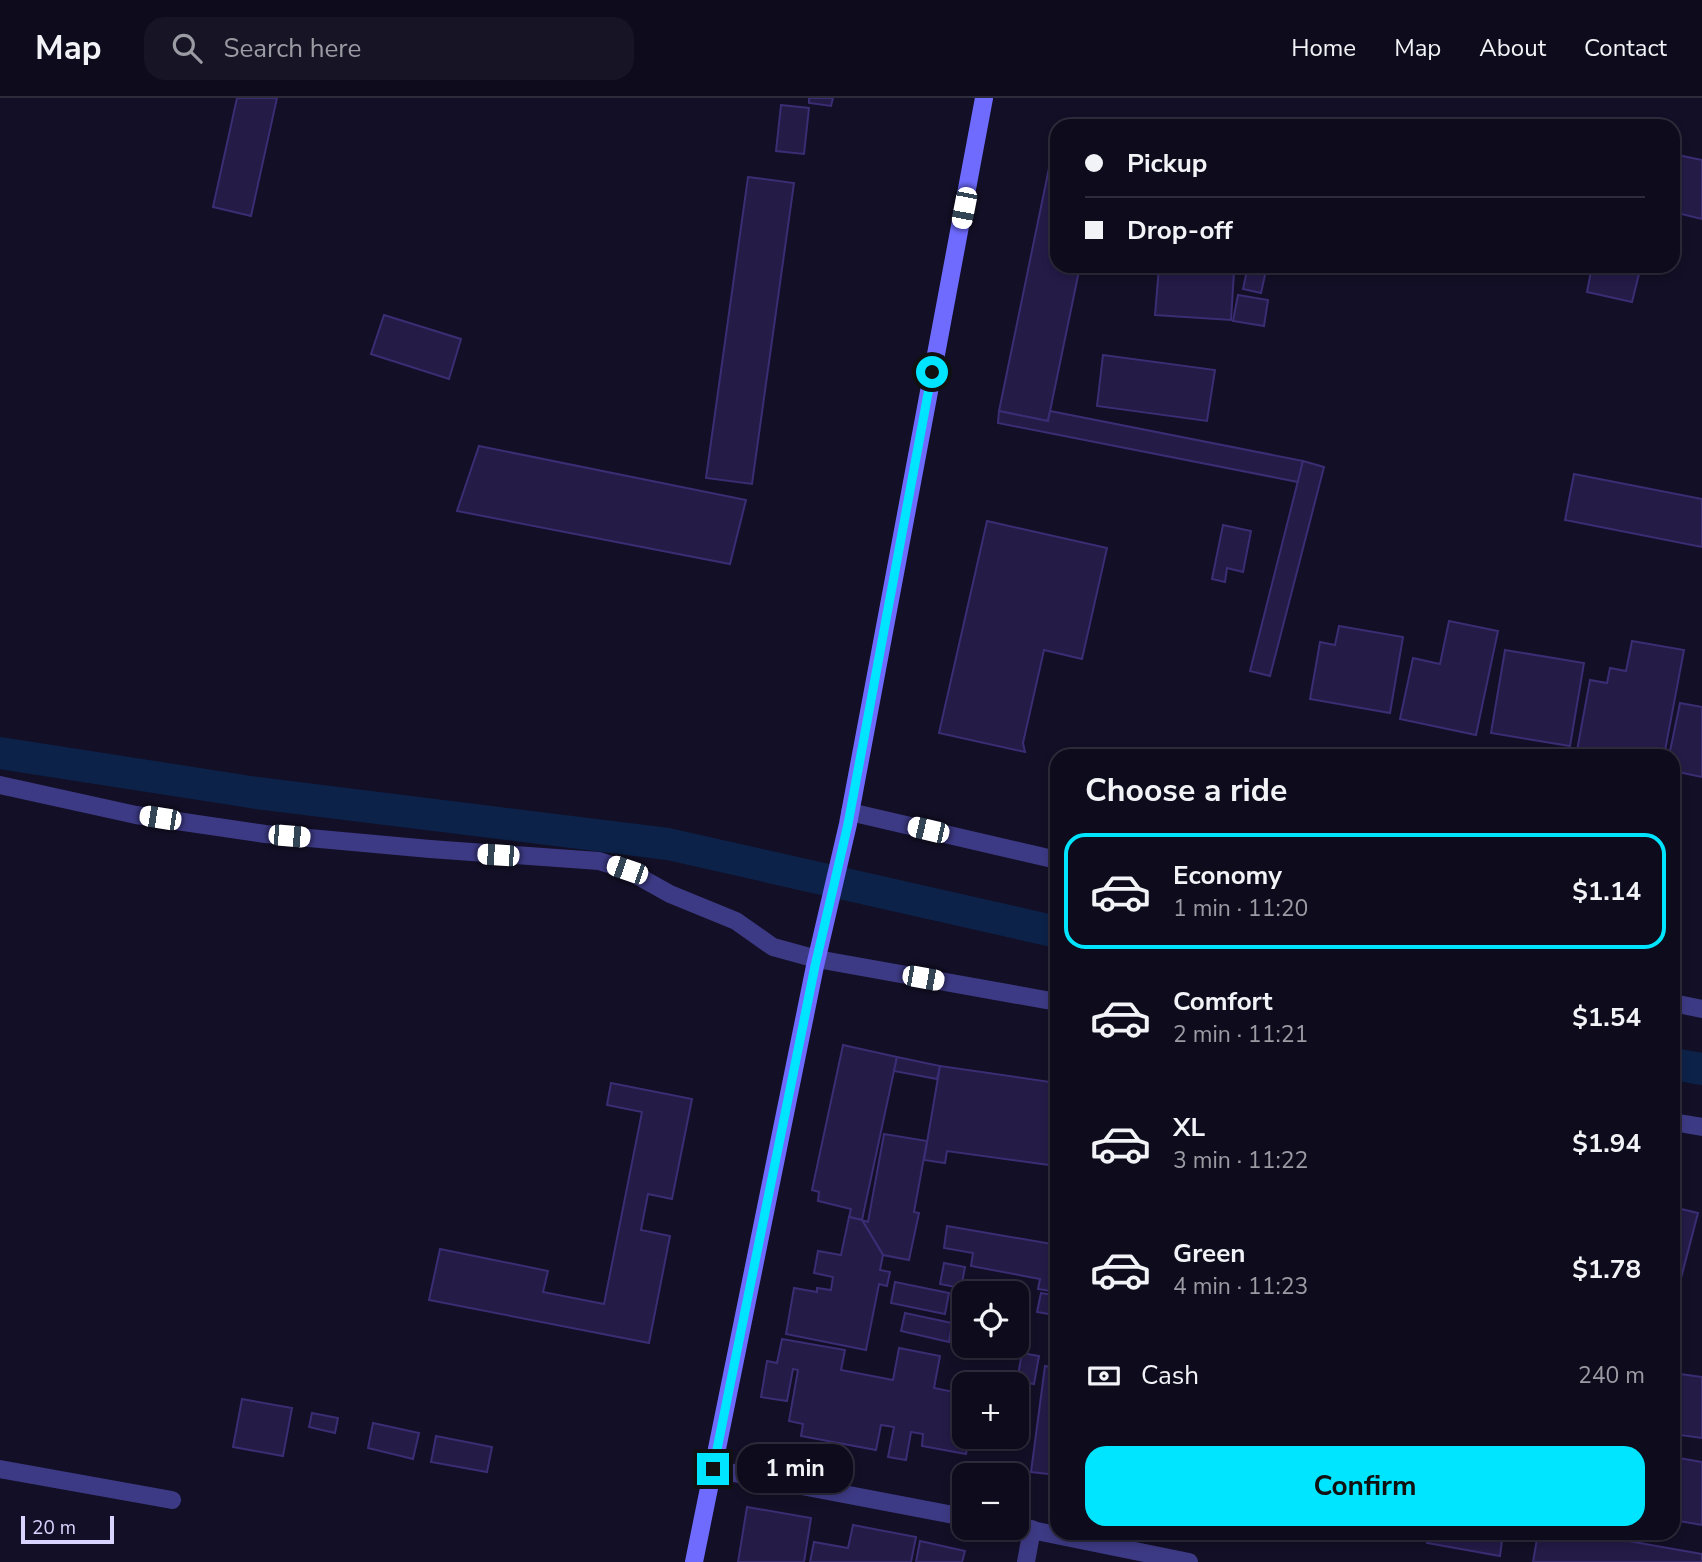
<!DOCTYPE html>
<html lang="en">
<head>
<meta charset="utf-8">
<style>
	:root { --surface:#0e0b1c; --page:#171425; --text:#f1f3f6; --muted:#9b9ba3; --line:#2e2b3b; --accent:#00e5ff }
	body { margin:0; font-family:"Nunito Sans",sans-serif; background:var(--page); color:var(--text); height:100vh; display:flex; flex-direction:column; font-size:26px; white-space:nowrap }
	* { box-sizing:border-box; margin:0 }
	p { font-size:23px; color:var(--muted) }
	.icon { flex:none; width:38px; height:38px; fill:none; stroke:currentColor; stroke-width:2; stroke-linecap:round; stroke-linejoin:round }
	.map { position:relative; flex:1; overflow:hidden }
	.details { position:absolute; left:1050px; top:651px; width:630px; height:791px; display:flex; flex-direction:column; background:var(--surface); border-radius:21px; box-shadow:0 4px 10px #0003,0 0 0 2px var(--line) }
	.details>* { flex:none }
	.top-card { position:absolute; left:1050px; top:21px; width:630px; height:154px; border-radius:21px; box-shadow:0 4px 10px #0003,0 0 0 2px var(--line); display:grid; align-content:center; height:154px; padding:0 35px; background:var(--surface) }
	.tools { position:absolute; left:952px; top:1183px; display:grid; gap:14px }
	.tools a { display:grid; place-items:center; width:77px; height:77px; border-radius:14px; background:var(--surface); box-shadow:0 4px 10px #0003,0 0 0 2px var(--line); font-size:35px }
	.scale { position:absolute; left:21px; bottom:18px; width:93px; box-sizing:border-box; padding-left:7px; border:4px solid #d9d4ff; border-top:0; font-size:19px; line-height:24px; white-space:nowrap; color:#d9d4ff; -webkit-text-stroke:5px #130f26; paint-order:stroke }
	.end { position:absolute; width:32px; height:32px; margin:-16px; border:9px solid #00e5ff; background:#111; box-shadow:0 0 0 4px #111 }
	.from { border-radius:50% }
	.bubble { position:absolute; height:49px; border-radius:21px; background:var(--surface); box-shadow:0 4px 10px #0003,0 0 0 2px var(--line); font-size:23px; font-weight:700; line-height:49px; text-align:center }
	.car { position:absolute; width:21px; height:42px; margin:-21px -10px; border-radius:9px; box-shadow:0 0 5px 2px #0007; background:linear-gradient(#fff 24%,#345 0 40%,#fff 0 76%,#345 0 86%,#fff 0) }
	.top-card b { display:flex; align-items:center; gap:24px; height:66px; font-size:26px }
	.top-card b+b { border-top:2px solid var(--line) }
	.top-card i { width:18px; height:18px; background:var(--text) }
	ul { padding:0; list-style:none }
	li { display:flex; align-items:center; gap:21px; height:116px; margin:0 14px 10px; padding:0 21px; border:4px solid transparent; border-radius:21px }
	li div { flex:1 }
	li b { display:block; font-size:26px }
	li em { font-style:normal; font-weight:700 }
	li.active { border-color:var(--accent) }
	li>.icon { width:63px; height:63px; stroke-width:1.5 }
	h2 { padding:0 35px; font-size:32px; line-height:84px }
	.pay { display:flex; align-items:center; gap:18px; height:77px; padding:0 35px; font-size:26px }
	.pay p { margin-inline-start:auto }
	.primary-button { display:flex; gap:14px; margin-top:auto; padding:14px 35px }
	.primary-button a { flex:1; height:80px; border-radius:21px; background:var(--accent); color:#111; font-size:28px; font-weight:700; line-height:80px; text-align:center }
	header { display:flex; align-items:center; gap:42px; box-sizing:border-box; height:98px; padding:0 35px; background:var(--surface); border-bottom:2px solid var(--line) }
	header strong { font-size:33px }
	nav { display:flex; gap:38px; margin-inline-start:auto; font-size:24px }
	.search { width:490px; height:63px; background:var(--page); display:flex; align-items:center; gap:18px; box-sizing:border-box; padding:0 24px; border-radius:21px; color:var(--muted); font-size:26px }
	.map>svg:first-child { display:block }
</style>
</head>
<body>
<header>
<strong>Map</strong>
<div class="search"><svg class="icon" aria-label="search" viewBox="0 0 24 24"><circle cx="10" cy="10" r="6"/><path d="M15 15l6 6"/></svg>Search here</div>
<nav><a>Home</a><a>Map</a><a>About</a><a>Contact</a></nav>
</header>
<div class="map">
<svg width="1702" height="1464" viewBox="0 0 1702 1464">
	<rect width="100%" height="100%" fill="#130f26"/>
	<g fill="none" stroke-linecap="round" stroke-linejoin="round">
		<g stroke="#0c2248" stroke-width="32">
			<polyline points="0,655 257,695 668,746 1057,834"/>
			<polyline points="1673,966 1702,971"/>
		</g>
	</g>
	<g fill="#241b47" stroke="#3b2d73" stroke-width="2">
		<polygon points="237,0 277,0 251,118 213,109"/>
		<polygon points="809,0 833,0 831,8 809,5"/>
		<polygon points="781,7 809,10 804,56 776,53"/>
		<polygon points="1056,36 1057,168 1080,168 1048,323 999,313"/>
		<polygon points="1673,56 1702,62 1702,121 1673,114"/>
		<polygon points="748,79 794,85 752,386 706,380"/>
		<polygon points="1248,168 1267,168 1261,195 1243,191"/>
		<polygon points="1592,168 1641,168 1632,204 1587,194"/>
		<polygon points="1159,169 1234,174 1231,222 1155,217"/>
		<polygon points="1238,197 1268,202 1264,228 1233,223"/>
		<polygon points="384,217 461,241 449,281 371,256"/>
		<polygon points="1103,257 1215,272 1207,323 1097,308"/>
		<polygon points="999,313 1048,323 1050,313 1303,363 1298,384 998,325"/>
		<polygon points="479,348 746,402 730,466 457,413"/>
		<polygon points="1303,363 1324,369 1270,578 1250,573"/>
		<polygon points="1574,376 1702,401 1702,449 1565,422"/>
		<polygon points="987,423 1107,450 1082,561 1044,552 1023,645 1025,654 939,635"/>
		<polygon points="1223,427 1251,433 1243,474 1227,470 1225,484 1212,481"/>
		<polygon points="1449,523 1498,533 1476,637 1400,621 1413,560 1440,566"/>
		<polygon points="1339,528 1403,539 1390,615 1310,601 1320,544 1335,547"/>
		<polygon points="1632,543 1684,552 1664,658 1576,658 1590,582 1607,585 1610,570 1626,573"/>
		<polygon points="1505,552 1584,565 1570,648 1491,635"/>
		<polygon points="1680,605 1702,609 1702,679 1673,673 1673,658 1669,658"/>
		<polygon points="843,947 897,959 862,1122 849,1119 851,1111 818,1103 819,1094 812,1092"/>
		<polygon points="897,959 940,968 937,981 894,973"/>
		<polygon points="940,968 1057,985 1057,1068 947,1053 945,1065 924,1062"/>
		<polygon points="611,985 692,1001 672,1101 648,1096 641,1132 670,1138 649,1245 429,1202 440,1151 548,1173 543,1194 604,1206 642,1014 607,1007"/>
		<polygon points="884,1036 927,1043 914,1114 919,1115 909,1162 883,1157 862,1122 868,1124"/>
		<polygon points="1673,1109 1698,1115 1680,1184 1673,1182"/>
		<polygon points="849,1119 862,1122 883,1157 880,1172 890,1174 887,1188 879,1186 866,1252 786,1236 794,1190 817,1194 817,1190 831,1192 833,1179 814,1175 818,1153 841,1157"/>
		<polygon points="947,1128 1052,1146 1049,1162 1057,1164 1057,1194 1038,1191 1040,1181 971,1168 973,1155 944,1150"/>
		<polygon points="944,1165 965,1169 961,1190 940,1186"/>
		<polygon points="895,1184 949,1195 945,1216 891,1205"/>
		<polygon points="1041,1195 1053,1197 1049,1216 1037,1214"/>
		<polygon points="905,1215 952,1225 949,1244 901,1233"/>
		<polygon points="782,1241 845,1252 841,1272 893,1282 899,1250 940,1258 934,1290 964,1296 964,1339 969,1339 966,1356 922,1348 923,1336 911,1334 906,1362 888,1359 894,1329 881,1327 876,1352 801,1338 803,1326 789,1323 798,1272 793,1271 787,1303 761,1299 767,1263 777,1265"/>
		<polygon points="1022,1255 1039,1258 1034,1286 1017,1283"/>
		<polygon points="1045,1268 1057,1270 1057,1377 1031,1374"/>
		<polygon points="1673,1275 1702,1279 1702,1340 1673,1336"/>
		<polygon points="242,1301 292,1310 283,1358 233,1349"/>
		<polygon points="312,1315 338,1320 335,1335 309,1329"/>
		<polygon points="373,1325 419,1335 413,1361 368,1350"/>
		<polygon points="436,1338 492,1349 487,1374 431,1364"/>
		<polygon points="1673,1359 1702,1364 1702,1427 1673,1422"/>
		<polygon points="747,1409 811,1420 804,1464 738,1464"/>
		<polygon points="853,1427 916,1439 911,1464 810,1464 814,1444 848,1450"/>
		<polygon points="1388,1435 1421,1435 1421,1441"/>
		<polygon points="1429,1435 1503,1435 1500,1458 1427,1445"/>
		<polygon points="1538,1435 1583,1435 1702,1456 1702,1464 1533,1464"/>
		<polygon points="920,1443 965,1453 962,1464 916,1464"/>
	</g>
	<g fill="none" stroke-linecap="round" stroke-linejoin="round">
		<g stroke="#3d3a85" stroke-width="18">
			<polyline points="0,687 136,717 265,736 430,751 599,763 627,772 670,796 736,823 773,849 817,861 1057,904"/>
			<polyline points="1673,1024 1702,1029"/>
		</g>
		<g stroke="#3d3a85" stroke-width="18">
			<polyline points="850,714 1057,762"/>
			<polyline points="1673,905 1702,911"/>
			<polyline points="0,1371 172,1402"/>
			<polyline points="713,1371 964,1419"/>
			<polyline points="1017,1429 1189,1464"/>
			<polyline points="1026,1464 1032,1431"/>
		</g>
		<polyline stroke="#6f6bff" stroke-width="18" points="694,1464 815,868 848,726 984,0"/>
	</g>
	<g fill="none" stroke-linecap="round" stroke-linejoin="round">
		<polyline stroke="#00e5ff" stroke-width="9" points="713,1371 815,868 848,726 932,274"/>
	</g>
</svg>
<div class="tools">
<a><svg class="icon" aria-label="locate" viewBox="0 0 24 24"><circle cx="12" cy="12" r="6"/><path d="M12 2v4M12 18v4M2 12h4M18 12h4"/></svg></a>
<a>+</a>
<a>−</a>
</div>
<div class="scale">20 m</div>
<i class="end from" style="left:932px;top:274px"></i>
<i class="end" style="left:713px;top:1371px"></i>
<div class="bubble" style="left:737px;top:1346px;width:116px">1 min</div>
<i class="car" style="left:964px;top:110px;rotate:191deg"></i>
<i class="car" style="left:160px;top:720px;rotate:279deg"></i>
<i class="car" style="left:928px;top:732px;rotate:283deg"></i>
<i class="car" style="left:289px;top:738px;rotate:95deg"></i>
<i class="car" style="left:498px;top:757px;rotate:274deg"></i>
<i class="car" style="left:627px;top:772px;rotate:289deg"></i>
<i class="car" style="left:923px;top:880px;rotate:100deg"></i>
<div class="top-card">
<b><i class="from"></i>Pickup</b>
<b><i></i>Drop-off</b>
</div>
<section class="details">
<h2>Choose a ride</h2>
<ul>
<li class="active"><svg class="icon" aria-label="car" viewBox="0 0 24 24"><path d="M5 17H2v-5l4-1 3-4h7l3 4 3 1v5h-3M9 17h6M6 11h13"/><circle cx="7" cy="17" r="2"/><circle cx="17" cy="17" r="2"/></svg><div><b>Economy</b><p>1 min · 11:20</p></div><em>$1.14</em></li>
<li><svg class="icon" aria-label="car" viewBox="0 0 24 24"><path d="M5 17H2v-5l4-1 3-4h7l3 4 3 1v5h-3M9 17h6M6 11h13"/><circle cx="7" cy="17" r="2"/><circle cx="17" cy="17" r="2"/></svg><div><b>Comfort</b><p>2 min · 11:21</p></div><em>$1.54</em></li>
<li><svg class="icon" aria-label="car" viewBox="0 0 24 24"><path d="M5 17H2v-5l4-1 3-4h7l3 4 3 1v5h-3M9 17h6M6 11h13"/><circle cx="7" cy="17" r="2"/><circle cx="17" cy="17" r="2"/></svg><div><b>XL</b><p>3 min · 11:22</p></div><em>$1.94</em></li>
<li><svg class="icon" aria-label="car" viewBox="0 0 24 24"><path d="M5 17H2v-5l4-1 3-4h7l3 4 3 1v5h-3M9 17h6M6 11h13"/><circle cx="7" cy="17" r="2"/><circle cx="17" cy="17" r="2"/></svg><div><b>Green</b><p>4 min · 11:23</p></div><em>$1.78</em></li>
</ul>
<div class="pay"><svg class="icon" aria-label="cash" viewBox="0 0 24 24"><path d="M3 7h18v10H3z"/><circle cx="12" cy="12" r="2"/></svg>Cash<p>240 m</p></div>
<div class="primary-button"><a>Confirm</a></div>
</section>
</div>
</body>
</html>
